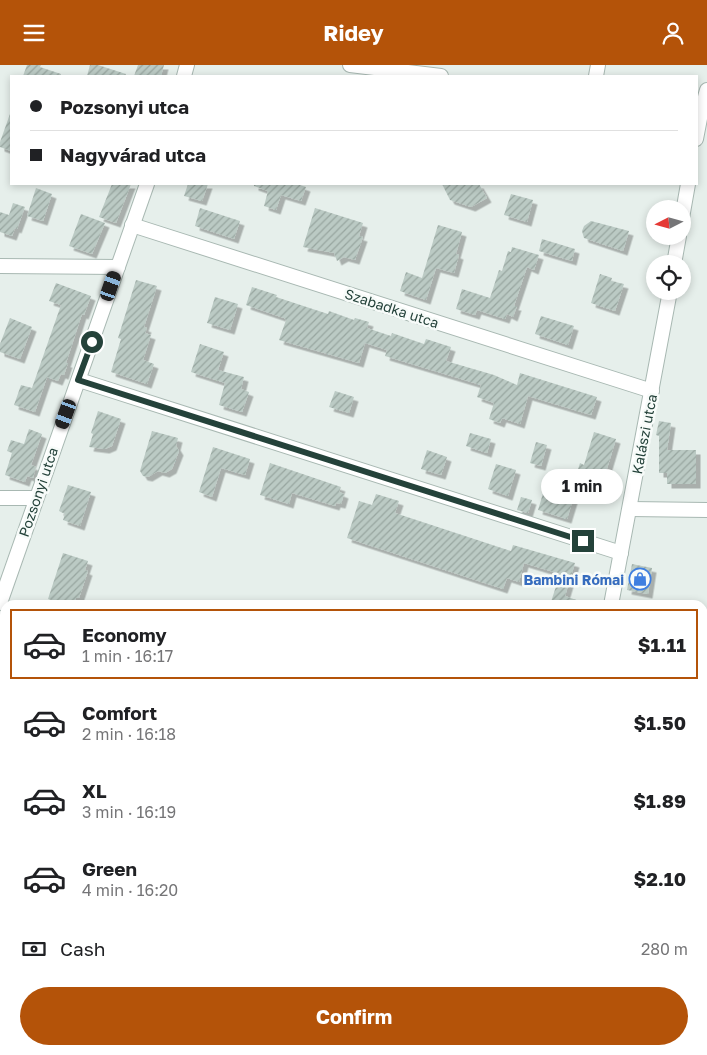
<!DOCTYPE html>
<html lang="en">
<head>
<meta charset="utf-8">
<style>
	:root { --surface:#fff; --page:#f6f6f6; --text:#202124; --muted:#757577; --line:#e0e0e0; --accent:#b45309 }
	body { margin:0; font-family:"Golos Text",sans-serif; background:var(--page); color:var(--text); height:100vh; display:flex; flex-direction:column; font-size:19px; white-space:nowrap }
	* { box-sizing:border-box; margin:0 }
	p { font-size:16px; color:var(--muted) }
	.icon { flex:none; width:28px; height:28px; fill:none; stroke:currentColor; stroke-width:2; stroke-linecap:round; stroke-linejoin:round }
	.map { position:relative; flex:1; overflow:hidden }
	.details { position:absolute; left:0px; top:535px; width:708px; height:455px; display:flex; flex-direction:column; background:var(--surface); border-radius:15px 15px 0 0; box-shadow:0 2px 8px #0003 }
	.details>* { flex:none }
	.banner { position:absolute; left:10px; top:10px; width:688px; height:110px; border-radius:0px; box-shadow:0 2px 8px #0003; display:grid; align-content:center; height:110px; padding:0 20px; background:var(--surface) }
	.needle { width:32px; rotate:264deg }
	.tools { position:absolute; left:646px; top:135px; display:grid; gap:10px }
	.tools a { display:grid; place-items:center; width:45px; height:45px; border-radius:50%; background:var(--surface); box-shadow:0 2px 8px #0003; font-size:25px }
	.end { position:absolute; width:22px; height:22px; margin:-11px; border:6px solid #24423a; background:#fff; box-shadow:0 0 0 2px #fff }
	.from { border-radius:50% }
	.bubble { position:absolute; height:35px; border-radius:18px; background:var(--surface); box-shadow:0 2px 8px #0003; font-size:16px; font-weight:700; line-height:35px; text-align:center }
	.car { position:absolute; width:15px; height:30px; margin:-15px -8px; border-radius:6px; box-shadow:0 0 4px 1px #0007; background:linear-gradient(#222 24%,#8ab4d8 0 40%,#222 0 76%,#8ab4d8 0 86%,#222 0) }
	.banner b { display:flex; align-items:center; gap:18px; height:48px; font-size:19px }
	.banner b+b { border-top:1px solid var(--line) }
	.banner i { width:12px; height:12px; background:var(--text) }
	ul { padding:9px 0 0; list-style:none }
	li { display:flex; align-items:center; gap:15px; height:70px; margin:0 10px 8px; padding:0 10px; border:2px solid transparent; border-radius:0px }
	li div { flex:1 }
	li b { display:block; font-size:19px }
	li em { font-style:normal; font-weight:700 }
	li.on { border-color:var(--accent) }
	li>.icon { width:45px; height:45px; stroke-width:1.5 }
	.pay { display:flex; align-items:center; gap:12px; height:55px; padding:0 20px; font-size:19px }
	.pay p { margin-inline-start:auto }
	.cta { display:flex; gap:10px; margin-top:auto; padding:10px 20px }
	.cta a { flex:1; height:58px; border-radius:30px; background:var(--accent); color:#fff; font-size:20px; font-weight:700; line-height:58px; text-align:center }
	header { display:flex; justify-content:space-between; align-items:center; height:65px; padding:0 20px; background:var(--accent); color:#fff; font-size:22px; font-weight:700 }
	.map>svg:first-child { display:block }
</style>
</head>
<body>
<header><svg class="icon" aria-label="menu" viewBox="0 0 24 24"><path d="M4 6h16M4 12h16M4 18h16"/></svg>Ridey<svg class="icon" aria-label="person" viewBox="0 0 24 24"><circle cx="12" cy="8" r="4"/><path d="M4 21q1-7 8-7t8 7"/></svg></header>
<div class="map">
<svg width="707" height="990" viewBox="0 0 707 990">
	<defs>
		<pattern id="building-hatch" width="6" height="6" patternUnits="userSpaceOnUse" patternTransform="scale(1.25)"><rect width="6" height="6" fill="#bbcac4"/><path d="M-1 1l2-2M0 6l6-6M5 7l2-2" fill="none" stroke="#98a6a0"/></pattern>
		<filter id="shadow"><feDropShadow dx="4.5" dy="4.5" stdDeviation="0" flood-color="#0004"/></filter>
	</defs>
	<rect width="100%" height="100%" fill="#e6efeb"/>
	<g fill="url(#building-hatch)" filter="url(#shadow)">
		<polygon points="27,0 41,0 40,2 61,9 61,11 23,11"/>
		<polygon points="90,0 98,0 126,9 125,11 87,11"/>
		<polygon points="138,0 164,0 161,11 134,11"/>
		<polygon points="10,49 11,49 11,86 0,82 0,77"/>
		<polygon points="112,119 131,119 116,158 99,152"/>
		<polygon points="188,119 208,119 202,136 184,131"/>
		<polygon points="254,119 297,119 306,122 301,136 281,130 276,145 264,141 268,126 254,121"/>
		<polygon points="442,119 479,119 487,133 471,142 450,135"/>
		<polygon points="36,123 52,129 43,156 27,151"/>
		<polygon points="511,129 533,135 527,157 504,150"/>
		<polygon points="13,138 25,142 17,164 15,163 12,171 0,167 0,147 9,150"/>
		<polygon points="200,143 240,156 234,174 195,161"/>
		<polygon points="315,143 363,158 359,171 363,172 355,195 344,192 337,196 334,188 303,182"/>
		<polygon points="81,149 105,158 92,189 69,181"/>
		<polygon points="591,156 629,166 623,186 584,173 582,166 584,161"/>
		<polygon points="438,160 462,167 456,189 459,190 454,208 436,203 426,235 400,226 406,207 422,213"/>
		<polygon points="542,174 575,184 572,196 539,186"/>
		<polygon points="512,182 539,190 534,205 527,202 514,241 517,241 513,252 507,249 505,254 477,245 475,250 456,244 462,224 490,233 499,205 502,206 508,186 511,187"/>
		<polygon points="600,209 612,213 611,216 624,219 615,246 591,238"/>
		<polygon points="136,215 157,221 144,262 147,263 145,268 151,270 143,295 154,299 147,319 111,307 121,274 118,273"/>
		<polygon points="56,218 91,231 84,250 82,249 66,298 68,298 64,310 61,309 58,316 47,312 35,347 14,340 21,320 32,323 61,240 49,236"/>
		<polygon points="252,222 277,230 276,232 328,249 329,246 354,255 355,253 369,257 367,263 391,271 392,268 424,279 426,274 451,282 446,296 494,310 517,320 520,308 597,332 591,350 528,331 520,359 502,353 500,358 489,354 494,338 477,332 481,320 385,291 387,285 365,278 359,298 279,275 286,255 284,253 246,240"/>
		<polygon points="215,232 238,239 230,265 207,258"/>
		<polygon points="541,251 574,261 568,280 535,269"/>
		<polygon points="10,253 32,262 20,294 0,287 0,279"/>
		<polygon points="200,279 224,287 218,305 244,312 241,324 249,327 242,347 219,340 225,318 191,307"/>
		<polygon points="335,326 354,332 349,348 329,342"/>
		<polygon points="98,346 121,354 112,381 105,384 89,382 93,369 91,368"/>
		<polygon points="659,356 671,358 667,385 696,385 696,419 667,419 667,408 659,408 659,371 656,370"/>
		<polygon points="29,364 42,369 31,400 36,402 33,413 27,411 25,417 5,410 12,388 7,386 11,375 24,379"/>
		<polygon points="152,366 178,373 176,381 179,386 172,404 165,408 158,406 148,412 143,411 140,406"/>
		<polygon points="594,367 616,374 606,407 611,408 604,430 573,420 580,398 584,400"/>
		<polygon points="470,368 491,374 487,388 466,381"/>
		<polygon points="536,377 547,380 541,401 530,398"/>
		<polygon points="213,382 250,394 245,410 221,403 212,432 199,427"/>
		<polygon points="427,385 447,392 441,410 421,404"/>
		<polygon points="270,398 341,422 339,427 344,429 341,439 336,438 335,441 292,428 289,439 260,430"/>
		<polygon points="496,399 516,405 508,431 488,424"/>
		<polygon points="68,420 91,427 80,461 63,455 65,449 59,446"/>
		<polygon points="545,422 574,431 567,454 538,445"/>
		<polygon points="376,429 399,436 395,448 511,486 513,480 575,498 565,531 585,538 585,540 550,540 560,509 524,498 519,517 507,513 503,524 347,473 359,436 372,440"/>
		<polygon points="521,432 532,435 528,448 517,445"/>
		<polygon points="63,488 88,496 85,505 88,506 79,533 76,533 74,540 67,540 48,534"/>
		<polygon points="632,499 652,503 648,529 627,525"/>
	</g>
	<g fill="none" stroke-linecap="round" stroke-linejoin="round">
		<g stroke="#a8b8b2" stroke-width="16">
			<g id="minor">
				<polyline points="350,0 441,11"/>
				<polyline points="184,11 187,0"/>
				<polyline points="596,11 598,0"/>
				<polyline points="696,74 702,43 707,25"/>
				<polyline points="682,153 688,119"/>
				<polyline points="132,160 652,326"/>
				<polyline points="674,199 679,171"/>
				<polyline points="0,201 118,202"/>
				<polyline points="79,315 621,488"/>
				<polyline points="0,433 35,433"/>
				<polyline points="630,444 707,445"/>
				<polyline points="0,538 147,119"/>
				<polyline points="611,540 670,226"/>
				<polyline points="0,732 5,734"/>
				<polyline points="702,820 707,820"/>
				<polyline points="0,929 5,931"/>
				<polyline points="161,985 176,990"/>
				<polyline points="538,990 538,985"/>
			</g>
		</g>
		<use href="#minor" stroke="#fff" stroke-width="14"/>
	</g>
	<g fill="none" stroke-linecap="round" stroke-linejoin="round">
		<polyline stroke="#24423a" stroke-width="6" points="92,277 78,315 583,476"/>
	</g>
	<defs>
		<g id="shop-ring" transform="scale(1.125)"><circle r="9.5" fill="#f7fbf9" stroke="#3f7fe0" stroke-width="1.5"/><path d="M-5-2.5h2.3a2.7 3.5 0 0 1 5.4 0H5L5.5 6h-11ZM-1.5-2.5h3a1.5 2.3 0 0 0-3 0Z" fill="#3f7fe0"/></g>
	</defs>
	<g fill-rule="evenodd">
		<use href="#shop-ring" x="640" y="514"/>
	</g>
	<g text-anchor="middle" dominant-baseline="central" stroke-width="5" stroke-linejoin="round" paint-order="stroke">
		<g font-size="14" fill="#24423a" stroke="#f7fbf9">
			<text transform="translate(392 243) rotate(18)">Szabadka utca</text>
			<text transform="translate(644 369) rotate(-79)">Kalászi utca</text>
			<text transform="translate(38 427) rotate(-71)">Pozsonyi utca</text>
		</g>
		<g font-size="14" font-weight="bold" fill="#366cbe" stroke="#f7fbf9" text-anchor="end">
			<text x="624" y="514">Bambini Római</text>
		</g>
	</g>
</svg>
<div class="tools">
<a><svg class="needle" viewBox="-14 -14 28 28"><path d="M0-13l5 13h-10z" fill="#e53935"/><path d="M0 13l5-13h-10z" fill="#757577"/></svg></a>
<a><svg class="icon" aria-label="locate" viewBox="0 0 24 24"><circle cx="12" cy="12" r="6"/><path d="M12 2v4M12 18v4M2 12h4M18 12h4"/></svg></a>
</div>
<i class="end from" style="left:92px;top:277px"></i>
<i class="end" style="left:583px;top:476px"></i>
<div class="bubble" style="left:541px;top:404px;width:82px">1 min</div>
<i class="car" style="left:111px;top:221px;rotate:19deg"></i>
<i class="car" style="left:66px;top:349px;rotate:200deg"></i>
<div class="banner">
<b><i class="from"></i>Pozsonyi utca</b>
<b><i></i>Nagyvárad utca</b>
</div>
<section class="details">
<ul>
<li class="on"><svg class="icon" aria-label="car" viewBox="0 0 24 24"><path d="M5 17H2v-5l4-1 3-4h7l3 4 3 1v5h-3M9 17h6M6 11h13"/><circle cx="7" cy="17" r="2"/><circle cx="17" cy="17" r="2"/></svg><div><b>Economy</b><p>1 min · 16:17</p></div><em>$1.11</em></li>
<li><svg class="icon" aria-label="car" viewBox="0 0 24 24"><path d="M5 17H2v-5l4-1 3-4h7l3 4 3 1v5h-3M9 17h6M6 11h13"/><circle cx="7" cy="17" r="2"/><circle cx="17" cy="17" r="2"/></svg><div><b>Comfort</b><p>2 min · 16:18</p></div><em>$1.50</em></li>
<li><svg class="icon" aria-label="car" viewBox="0 0 24 24"><path d="M5 17H2v-5l4-1 3-4h7l3 4 3 1v5h-3M9 17h6M6 11h13"/><circle cx="7" cy="17" r="2"/><circle cx="17" cy="17" r="2"/></svg><div><b>XL</b><p>3 min · 16:19</p></div><em>$1.89</em></li>
<li><svg class="icon" aria-label="car" viewBox="0 0 24 24"><path d="M5 17H2v-5l4-1 3-4h7l3 4 3 1v5h-3M9 17h6M6 11h13"/><circle cx="7" cy="17" r="2"/><circle cx="17" cy="17" r="2"/></svg><div><b>Green</b><p>4 min · 16:20</p></div><em>$2.10</em></li>
</ul>
<div class="pay"><svg class="icon" aria-label="cash" viewBox="0 0 24 24"><path d="M3 7h18v10H3z"/><circle cx="12" cy="12" r="2"/></svg>Cash<p>280 m</p></div>
<div class="cta"><a>Confirm</a></div>
</section>
</div>
</body>
</html>
